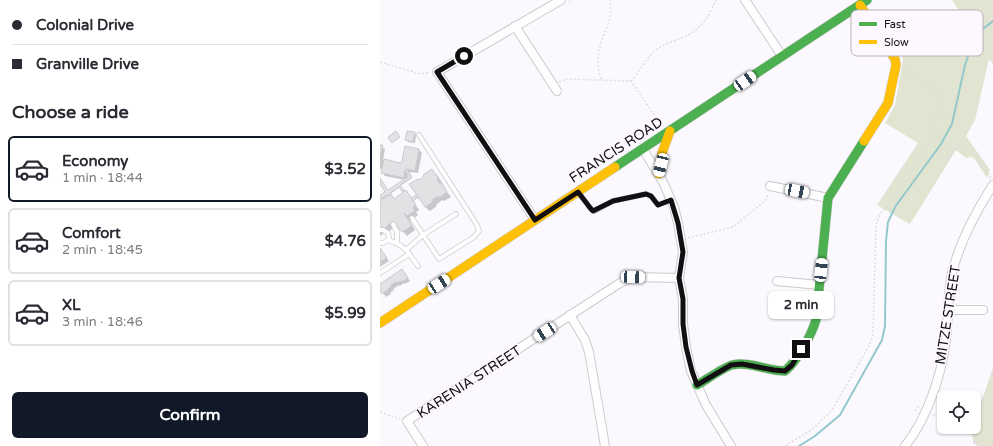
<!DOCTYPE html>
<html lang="en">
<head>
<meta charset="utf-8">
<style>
	:root { --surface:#fff; --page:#f7f7f7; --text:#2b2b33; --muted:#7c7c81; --line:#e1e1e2; --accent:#111827 }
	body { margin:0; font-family:"Varela Round",sans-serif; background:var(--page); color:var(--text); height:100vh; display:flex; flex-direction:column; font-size:15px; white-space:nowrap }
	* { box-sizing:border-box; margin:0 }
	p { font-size:13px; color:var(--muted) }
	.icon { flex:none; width:22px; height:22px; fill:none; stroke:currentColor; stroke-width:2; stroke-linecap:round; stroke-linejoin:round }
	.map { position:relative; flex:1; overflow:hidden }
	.drawer { display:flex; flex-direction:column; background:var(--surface); width:380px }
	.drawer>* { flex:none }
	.hud { display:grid; align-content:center; height:88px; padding:0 12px; background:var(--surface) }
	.tools { position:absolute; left:557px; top:390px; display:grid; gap:8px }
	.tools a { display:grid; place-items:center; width:44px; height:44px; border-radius:6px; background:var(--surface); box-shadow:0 1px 3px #0004; font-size:20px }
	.end { position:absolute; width:18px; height:18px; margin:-9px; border:5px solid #110f12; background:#fff; box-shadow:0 0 0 2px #fff }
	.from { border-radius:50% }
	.bubble { position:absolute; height:28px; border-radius:6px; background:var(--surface); box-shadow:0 1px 3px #0004; font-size:13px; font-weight:800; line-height:28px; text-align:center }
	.car { position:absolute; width:12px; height:24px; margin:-12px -6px; border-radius:5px; box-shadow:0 0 3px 1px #0007; background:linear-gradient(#fff 24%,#345 0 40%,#fff 0 76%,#345 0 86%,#fff 0) }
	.hud b { display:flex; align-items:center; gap:14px; height:38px; font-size:15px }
	.hud b+b { border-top:1px solid var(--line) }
	.hud i { width:10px; height:10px; background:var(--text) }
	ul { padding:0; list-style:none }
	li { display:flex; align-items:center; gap:12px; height:66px; margin:0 8px 6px; padding:0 4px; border:2px solid var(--line); border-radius:6px }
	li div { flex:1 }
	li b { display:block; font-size:15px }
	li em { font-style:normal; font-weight:800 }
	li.current { border-color:var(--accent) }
	li>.icon { width:36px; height:36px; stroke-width:1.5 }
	h2 { padding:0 12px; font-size:18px; line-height:48px }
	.primary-button { display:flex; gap:8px; margin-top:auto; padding:8px 12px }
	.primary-button a { flex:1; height:46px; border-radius:6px; background:var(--accent); color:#fff; font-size:16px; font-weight:800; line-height:46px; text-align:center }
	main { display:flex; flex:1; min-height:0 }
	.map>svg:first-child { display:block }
</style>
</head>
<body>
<main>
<section class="drawer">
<div class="hud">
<b><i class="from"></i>Colonial Drive</b>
<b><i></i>Granville Drive</b>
</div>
<h2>Choose a ride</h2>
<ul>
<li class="current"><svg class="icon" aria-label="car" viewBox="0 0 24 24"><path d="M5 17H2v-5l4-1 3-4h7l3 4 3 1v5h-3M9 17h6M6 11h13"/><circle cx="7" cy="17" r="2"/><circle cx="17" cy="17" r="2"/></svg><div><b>Economy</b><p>1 min · 18:44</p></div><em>$3.52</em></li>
<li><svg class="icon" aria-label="car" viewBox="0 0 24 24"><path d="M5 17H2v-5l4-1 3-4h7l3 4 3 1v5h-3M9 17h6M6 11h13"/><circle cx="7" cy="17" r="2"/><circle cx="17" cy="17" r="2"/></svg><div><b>Comfort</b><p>2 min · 18:45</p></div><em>$4.76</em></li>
<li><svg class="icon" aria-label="car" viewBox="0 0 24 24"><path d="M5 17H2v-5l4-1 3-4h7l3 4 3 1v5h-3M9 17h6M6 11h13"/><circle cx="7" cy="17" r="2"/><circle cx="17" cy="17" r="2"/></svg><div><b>XL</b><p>3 min · 18:46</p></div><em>$5.99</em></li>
</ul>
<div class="primary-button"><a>Confirm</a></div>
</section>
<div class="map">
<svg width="613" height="446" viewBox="0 0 613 446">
	<rect width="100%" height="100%" fill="#fcf9fe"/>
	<g fill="#e0e4d1">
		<polygon points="572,0 613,0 613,64 609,59 595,120 586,136 610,170 607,178 594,158 591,157 586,158 576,150 530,224 497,205 538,143 505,123 515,105 523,60 519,48 551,29 570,28 583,17"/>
		<polygon points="613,368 613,446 598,446 593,441 592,428 594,427 594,423"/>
	</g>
	<g fill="#0003" fill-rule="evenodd">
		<polygon points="35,133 36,135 35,143 28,142 26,140"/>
		<path d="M0,146L5,149L3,160L20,164L23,162L26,147L39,150L42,153L38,173L31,172L29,173L32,178L20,186L25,192H26L32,199L36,196L38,198L33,201L39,210L36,212L38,215L30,221L35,230L27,236L17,224L9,232L0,224V202L9,196L8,195L0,200V197L7,192L0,182V180L8,191L25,180L5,176L2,172L3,168L0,169ZM28,173L30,177L27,179ZM20,187L24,193L14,199L10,194Z"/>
		<polygon points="52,171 57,175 62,182 60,183 71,197 64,201 62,200 56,205 57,206 50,211 45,207 39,181"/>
		<polygon points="0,228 4,233 0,236"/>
		<polygon points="0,249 9,261 0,267"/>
		<polygon points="25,273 30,281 25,284 24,283 20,286 19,285 13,289 14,290 10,293 11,294 6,297 0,289 0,285"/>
	</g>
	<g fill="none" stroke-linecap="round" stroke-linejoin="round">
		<polyline stroke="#93c8cc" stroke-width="2" points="419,446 435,436 460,415 502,340 505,326 506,241 508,222 515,207 561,144 572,124 585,65 594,39 599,32 613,21"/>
	</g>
	<g fill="#e4e1e5" stroke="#cccace">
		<polygon points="16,131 20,137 12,143 8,137"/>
		<polygon points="27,131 35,132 33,142 25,140"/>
		<polygon points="0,145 3,145 0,158"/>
		<polygon points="25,146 39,149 35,171 27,169 25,171 24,178 1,173 4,159 20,163 22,161"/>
		<polygon points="27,169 32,177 20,185 25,191 23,193 19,187 10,193 11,194 8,196 7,195 0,199 0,195 5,192 0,184 0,178 8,190 29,176 25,171"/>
		<polygon points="52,169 58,178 57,179 60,184 62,183 67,192 59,198 58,196 52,200 53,202 45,207 29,184 38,179 39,180 44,176 43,175"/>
		<polygon points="26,190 36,205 33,207 35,211 27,216 24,213 32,226 22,232 13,221 4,229 3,227 2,228 0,225 0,201 11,194 14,199"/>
		<polygon points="36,195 38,197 33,201 31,198"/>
		<polygon points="0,248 7,258 0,262"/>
		<polygon points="22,269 28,278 21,282 21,281 17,283 16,282 11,285 12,286 8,289 8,290 2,294 0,291 0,284"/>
	</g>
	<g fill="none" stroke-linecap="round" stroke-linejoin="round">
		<g stroke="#cccacd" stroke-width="5.5">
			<g id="lane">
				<polyline points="199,193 211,209 215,211 233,201 266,194 271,196 278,205 291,200"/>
				<polyline points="32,218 59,259 94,237 99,231 97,225 39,135"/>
				<polyline points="13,224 17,232 17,243"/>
				<polyline points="0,230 3,230 8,233 9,238 8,240"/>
				<path d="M0,243H3L8,240C26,246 27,251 38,266"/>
				<polyline points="26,250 43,235 76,214"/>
				<polyline points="0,273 29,254"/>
			</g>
		</g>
		<g stroke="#cccacd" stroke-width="10">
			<g id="street">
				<polyline points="365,0 402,56"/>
				<polyline points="135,26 177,91"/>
				<polyline points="263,149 283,182 294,207 298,223 303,252 299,278 303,299 303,324 306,347 311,371 326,405 351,446"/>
				<polyline points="390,186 448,198"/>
				<polyline points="155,220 57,72 181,0"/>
				<polyline points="397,281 439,285"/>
				<polyline points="568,310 603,310"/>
				<polyline points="190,315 205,340 209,352 225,446"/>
				<polyline points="43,446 27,421 240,283 253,277 299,278"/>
				<path d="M525,446C547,419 562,374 566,339C569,317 567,295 572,273C580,241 595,213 613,185"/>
			</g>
		</g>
		<g stroke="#cccacd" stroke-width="10">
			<g id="fast">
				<polyline points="235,167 487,0"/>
				<path d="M317,385C326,380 344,367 352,365C369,361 388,371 405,371C418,360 431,336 436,320L448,198L484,141"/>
			</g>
		</g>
		<g stroke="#cccacd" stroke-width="10">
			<g id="slow">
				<polyline points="480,5 513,56 514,54 516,65 508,103 484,141"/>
				<polyline points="279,174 282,153 290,131"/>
				<polyline points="0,323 235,167"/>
			</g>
		</g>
		<g stroke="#ddddde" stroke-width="1.5" stroke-dasharray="2 2" stroke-linecap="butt">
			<polyline points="189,2 192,0"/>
			<polyline points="0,62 41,74 49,72"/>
			<path d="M525,68L548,87L558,92C562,105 552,120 555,129C558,137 573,138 571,147C570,151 567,155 566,159L567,160L580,144L593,152L611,178"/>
			<path d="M221,79C218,70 217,61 219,51C222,33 234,20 230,0"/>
			<path d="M251,81C260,71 266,58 276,50C286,42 299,40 310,34C323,27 330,13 336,0"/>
			<polyline points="179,82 186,79 251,81 281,125"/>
			<polyline points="308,238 353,227 386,200 388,193"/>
			<polyline points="535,411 538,407 540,408"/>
			<polyline points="0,412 20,419"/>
			<polyline points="553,415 557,415 564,418"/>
			<polyline points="581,427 593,434 594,442 599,446"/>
			<polyline points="594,442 594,446"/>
			<polyline points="405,446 434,428 452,410 486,351 491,341 493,332 496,225 500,214 528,179 557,133"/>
		</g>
		<use href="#lane" stroke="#fffeff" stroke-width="4"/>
		<use href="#street" stroke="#fffeff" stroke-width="8"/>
		<use href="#fast" stroke="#4caf50" stroke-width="9"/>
		<use href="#slow" stroke="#ffc107" stroke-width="9"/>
	</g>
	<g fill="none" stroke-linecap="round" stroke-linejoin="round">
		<polyline stroke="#110f12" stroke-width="5" points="84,56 57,72 155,220 198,192 211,209 213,211 233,201 266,194 271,196 278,205 291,200 298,223 303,252 299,278 303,299 303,324 306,347 312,371 317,385 351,365 362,364 394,370 405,371 412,365 421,349"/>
	</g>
	<g text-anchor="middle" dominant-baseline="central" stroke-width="3" stroke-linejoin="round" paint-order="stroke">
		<g font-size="14" fill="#110f12" stroke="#fdf8ff">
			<text transform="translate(236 150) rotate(-33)">FRANCIS ROAD</text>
			<text transform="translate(568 315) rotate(-81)">MITZE STREET</text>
			<text transform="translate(89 382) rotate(-33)">KARENIA STREET</text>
		</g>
	</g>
	<rect x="471" y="10" width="132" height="46" rx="6" fill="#fdf8ff" stroke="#b6b2b8" stroke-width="1"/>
	<rect x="479" y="22" width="18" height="4" fill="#4caf50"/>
	<rect x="479" y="40" width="18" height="4" fill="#ffc107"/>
	<g font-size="11" fill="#110f12">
		<text x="504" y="28">Fast</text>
		<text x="504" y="46">Slow</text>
	</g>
</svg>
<div class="tools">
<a><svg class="icon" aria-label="locate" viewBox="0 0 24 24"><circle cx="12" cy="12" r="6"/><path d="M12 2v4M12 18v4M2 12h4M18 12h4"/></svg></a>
</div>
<i class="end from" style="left:84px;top:56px"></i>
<i class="end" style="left:421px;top:349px"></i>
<div class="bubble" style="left:388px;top:291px;width:66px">2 min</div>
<i class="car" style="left:365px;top:81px;rotate:56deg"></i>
<i class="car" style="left:281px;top:165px;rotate:194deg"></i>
<i class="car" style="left:417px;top:191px;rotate:101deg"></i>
<i class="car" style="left:441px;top:270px;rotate:6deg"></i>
<i class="car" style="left:253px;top:277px;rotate:92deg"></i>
<i class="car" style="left:59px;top:284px;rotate:57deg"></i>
<i class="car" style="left:165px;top:332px;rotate:237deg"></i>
</div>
</main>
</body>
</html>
